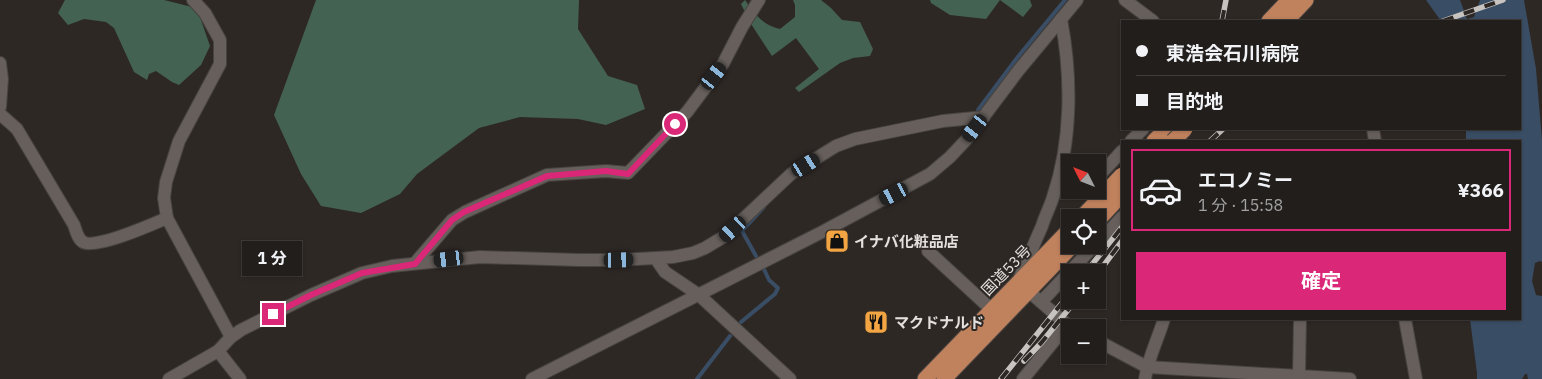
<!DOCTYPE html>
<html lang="ja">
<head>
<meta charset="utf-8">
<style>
	:root { --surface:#221e1c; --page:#2e2b29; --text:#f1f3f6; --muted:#a2a2a3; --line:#3f3c3b; --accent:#db2777 }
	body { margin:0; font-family:"IBM Plex Sans","Noto Sans JP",sans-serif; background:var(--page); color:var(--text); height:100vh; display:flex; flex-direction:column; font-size:19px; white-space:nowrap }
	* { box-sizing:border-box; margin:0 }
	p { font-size:16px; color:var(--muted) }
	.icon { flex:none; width:28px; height:28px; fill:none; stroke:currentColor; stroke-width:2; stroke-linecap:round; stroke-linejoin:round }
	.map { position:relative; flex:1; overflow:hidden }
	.details { position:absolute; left:1121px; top:140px; width:400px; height:180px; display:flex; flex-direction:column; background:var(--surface); border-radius:0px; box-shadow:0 1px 4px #0004,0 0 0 1px var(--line) }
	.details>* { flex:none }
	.hud { position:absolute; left:1121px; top:20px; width:400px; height:110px; border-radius:0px; box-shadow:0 1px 4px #0004,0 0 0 1px var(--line); display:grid; align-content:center; height:110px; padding:0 15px; background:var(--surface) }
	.needle { width:32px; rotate:312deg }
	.tools { position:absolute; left:1061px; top:154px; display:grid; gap:10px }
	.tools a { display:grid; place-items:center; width:45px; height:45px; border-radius:0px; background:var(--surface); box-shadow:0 1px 4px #0004,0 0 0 1px var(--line); font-size:25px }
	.end { position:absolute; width:22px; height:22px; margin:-11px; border:6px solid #db2777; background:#fff; box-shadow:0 0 0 2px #fff }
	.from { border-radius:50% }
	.bubble { position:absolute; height:35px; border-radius:0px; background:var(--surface); box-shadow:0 1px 4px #0004,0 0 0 1px var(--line); font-size:16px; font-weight:700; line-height:35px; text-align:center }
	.car { position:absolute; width:15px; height:30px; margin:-15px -8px; border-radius:6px; box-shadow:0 0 4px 1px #0007; background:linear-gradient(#222 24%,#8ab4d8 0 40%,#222 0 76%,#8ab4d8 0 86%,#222 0) }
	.hud b { display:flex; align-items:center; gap:18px; height:48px; font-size:19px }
	.hud b+b { border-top:1px solid var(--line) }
	.hud i { width:12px; height:12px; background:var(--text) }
	ul { padding:9px 0 0; list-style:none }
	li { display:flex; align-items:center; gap:15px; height:82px; margin:0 10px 8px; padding:0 5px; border:2px solid var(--line); border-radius:0px }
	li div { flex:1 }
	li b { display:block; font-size:19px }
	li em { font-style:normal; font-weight:700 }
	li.active { border-color:var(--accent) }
	li>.icon { width:45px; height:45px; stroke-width:1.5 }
	.cta { display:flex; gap:10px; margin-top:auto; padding:10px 15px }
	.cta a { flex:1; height:58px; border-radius:0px; background:var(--accent); color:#fff; font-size:20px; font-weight:700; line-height:58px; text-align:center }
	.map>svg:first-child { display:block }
</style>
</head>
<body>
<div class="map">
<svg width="1542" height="379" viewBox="0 0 1542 379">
	<rect width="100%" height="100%" fill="#2e2825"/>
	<g fill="#446251">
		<polygon points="65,0 164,0 192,7 200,17 210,46 201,65 179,85 172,82 156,71 149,74 147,80 134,72 114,28 106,22 84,19 68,25 58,13"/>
		<polygon points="316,0 579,0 578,29 608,76 637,85 645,109 606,125 578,119 520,117 479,128 417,174 400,194 361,213 321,206 301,174 274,115"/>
		<path d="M745,0C755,14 762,25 780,29L795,17V5L793,0H821L831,8L842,20L860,22L873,49L870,56L853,58L840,63L799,92L795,88L819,69L796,38L772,56L751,24L741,4Z"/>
		<polygon points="930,0 1030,0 1032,6 1023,17 1000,0 986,19 950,15 931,3"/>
	</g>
	<polygon fill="#394d64" points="1426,0 1460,0 1467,19 1474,17 1480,0 1524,0 1536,69 1542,140 1542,262 1540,261 1535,263 1532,281 1536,295 1542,296 1542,379 1528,379 1527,374 1525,374 1522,379 1477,379 1477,373 1470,319 1520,319 1520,141 1466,141 1466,129 1520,129 1520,21 1441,21"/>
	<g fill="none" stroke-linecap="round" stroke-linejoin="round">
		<g stroke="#394d64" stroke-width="4">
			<polyline points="978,110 1017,58 1065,0"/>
			<polyline points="756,256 742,231 764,207"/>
			<polyline points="741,322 775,294 778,288 769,280 763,267"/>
			<polyline points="697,379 730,336"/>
		</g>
		<g stroke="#474340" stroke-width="14">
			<g id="minor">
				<polyline points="193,0 205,13 220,40 220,64 179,141 166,182 164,198 167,218 231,337"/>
				<polyline points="1125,0 1153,21"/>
				<path d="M1061,19C1072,77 1072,141 1053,197C1050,207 1045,216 1042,226C1034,244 1026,263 1018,282L1071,328"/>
				<polyline points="0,63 2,79 0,107"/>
				<path d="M0,114L17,129L74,225C76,231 78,239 83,242C94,250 153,224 167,218"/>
				<polyline points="1373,129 1375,141"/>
				<polyline points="1131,141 1143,129"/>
				<polyline points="1098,177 1122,151"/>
				<polyline points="1098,243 1122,217"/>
				<polyline points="928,251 992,310"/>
				<polyline points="656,259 665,272 699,295 790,379"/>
				<polyline points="415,263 452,220 465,212 547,175 606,171 628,173 687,112 723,64 742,27 759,0"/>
				<polyline points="1041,302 1095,245"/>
				<polyline points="1405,319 1416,379"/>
				<polyline points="1098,341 1147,367 1350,379"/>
				<polyline points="218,351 240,379"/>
				<polyline points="1299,376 1300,319"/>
				<polyline points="169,379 218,351 231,337 241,330 311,295 362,273 392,266 480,257 579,260 619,260 673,257 693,253 705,248 725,236 791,174 836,146 855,139 943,121 984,117"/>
				<polyline points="532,379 824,231 930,174 950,157 966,140 1018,71 1077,0"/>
				<polyline points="1023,379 1067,325"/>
				<path d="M1145,379C1148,358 1158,339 1164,319"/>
			</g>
		</g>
		<g stroke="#474340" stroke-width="17">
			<g id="highway">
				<polyline points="1269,21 1289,0"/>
				<polyline points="1286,21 1306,0"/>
				<polyline points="1154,141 1166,129"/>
				<polyline points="1081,218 1104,194"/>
				<polyline points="1098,220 1113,204"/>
				<polyline points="925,379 1070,229"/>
				<polyline points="944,379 1073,245"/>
			</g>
		</g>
		<use href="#minor" stroke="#665f5b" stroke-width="12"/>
		<use href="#highway" stroke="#c0815d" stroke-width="15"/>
		<g stroke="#c6c3c0" stroke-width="5.5">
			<g id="rail">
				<polyline points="1222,21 1226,0"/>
				<polyline points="1443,21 1503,0"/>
				<polyline points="1177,141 1183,129"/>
				<polyline points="1210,141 1223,129"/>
				<polyline points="1086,272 1122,227"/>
				<polyline points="1098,273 1122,241"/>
				<polyline points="1024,361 1042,342 1076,300"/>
				<polyline points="1001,379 1070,293"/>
			</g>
		</g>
		<use href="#rail" stroke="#2e2825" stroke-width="4" stroke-dasharray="11" stroke-linecap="butt"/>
		<g stroke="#474340" stroke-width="17" stroke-linecap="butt">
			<g id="highway-bridge">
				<polyline points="1173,141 1185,129"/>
				<polyline points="1104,194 1122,175"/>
				<polyline points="1113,204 1122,194"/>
			</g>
		</g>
		<use href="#highway-bridge" stroke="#c0815d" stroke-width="15"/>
	</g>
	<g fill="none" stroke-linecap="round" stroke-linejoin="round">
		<polyline stroke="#db2777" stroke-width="6" points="273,314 311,295 362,273 415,264 452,220 464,212 547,176 606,171 628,174 675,124"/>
	</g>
	<defs>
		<g id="shop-square" transform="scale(1.25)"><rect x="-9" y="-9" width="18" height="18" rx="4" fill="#f2a542" stroke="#2e2825"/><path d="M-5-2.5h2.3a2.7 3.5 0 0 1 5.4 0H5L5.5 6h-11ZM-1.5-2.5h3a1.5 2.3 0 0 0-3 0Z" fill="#111"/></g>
		<g id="restaurant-square" transform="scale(1.25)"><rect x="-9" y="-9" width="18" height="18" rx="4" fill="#f2a542" stroke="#2e2825"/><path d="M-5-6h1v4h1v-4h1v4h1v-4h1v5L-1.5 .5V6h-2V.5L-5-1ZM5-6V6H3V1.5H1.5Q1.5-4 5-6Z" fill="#111"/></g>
	</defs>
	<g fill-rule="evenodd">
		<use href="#shop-square" x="837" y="241"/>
		<use href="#restaurant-square" x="876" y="322"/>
	</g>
	<g text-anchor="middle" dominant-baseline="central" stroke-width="4" stroke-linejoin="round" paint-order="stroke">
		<g font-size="15" font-weight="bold" fill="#e3e0dd" stroke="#2e2825" text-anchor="start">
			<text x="854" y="241">イナバ化粧品店</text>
			<text x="894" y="322">マクドナルド</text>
		</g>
		<g font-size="15" fill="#e3e0dd" stroke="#2e2825">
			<text transform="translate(1006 270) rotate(-46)">国道53号</text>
		</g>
	</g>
</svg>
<div class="tools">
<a><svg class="needle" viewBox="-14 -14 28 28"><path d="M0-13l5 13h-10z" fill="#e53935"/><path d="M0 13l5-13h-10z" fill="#a2a2a3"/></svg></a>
<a><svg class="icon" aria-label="locate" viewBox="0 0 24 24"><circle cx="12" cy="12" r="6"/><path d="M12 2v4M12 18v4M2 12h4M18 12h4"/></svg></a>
<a>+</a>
<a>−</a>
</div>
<i class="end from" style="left:675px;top:124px"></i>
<i class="end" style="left:273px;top:314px"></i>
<div class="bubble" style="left:242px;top:241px;width:60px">1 分</div>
<i class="car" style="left:714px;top:76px;rotate:38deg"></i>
<i class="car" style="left:975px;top:128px;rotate:218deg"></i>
<i class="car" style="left:806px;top:165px;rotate:59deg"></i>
<i class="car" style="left:894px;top:194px;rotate:243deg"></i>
<i class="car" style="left:733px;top:229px;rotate:228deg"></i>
<i class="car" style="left:449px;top:259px;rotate:263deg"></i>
<i class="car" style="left:619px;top:260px;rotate:89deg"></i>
<div class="hud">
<b><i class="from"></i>東浩会石川病院</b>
<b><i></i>目的地</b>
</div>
<section class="details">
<ul>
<li class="active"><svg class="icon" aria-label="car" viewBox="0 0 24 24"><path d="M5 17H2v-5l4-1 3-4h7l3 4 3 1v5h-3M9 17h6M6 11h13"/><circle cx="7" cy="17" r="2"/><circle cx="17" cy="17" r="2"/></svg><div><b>エコノミー</b><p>1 分 · 15:58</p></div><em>¥366</em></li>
</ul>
<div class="cta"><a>確定</a></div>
</section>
</div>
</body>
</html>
